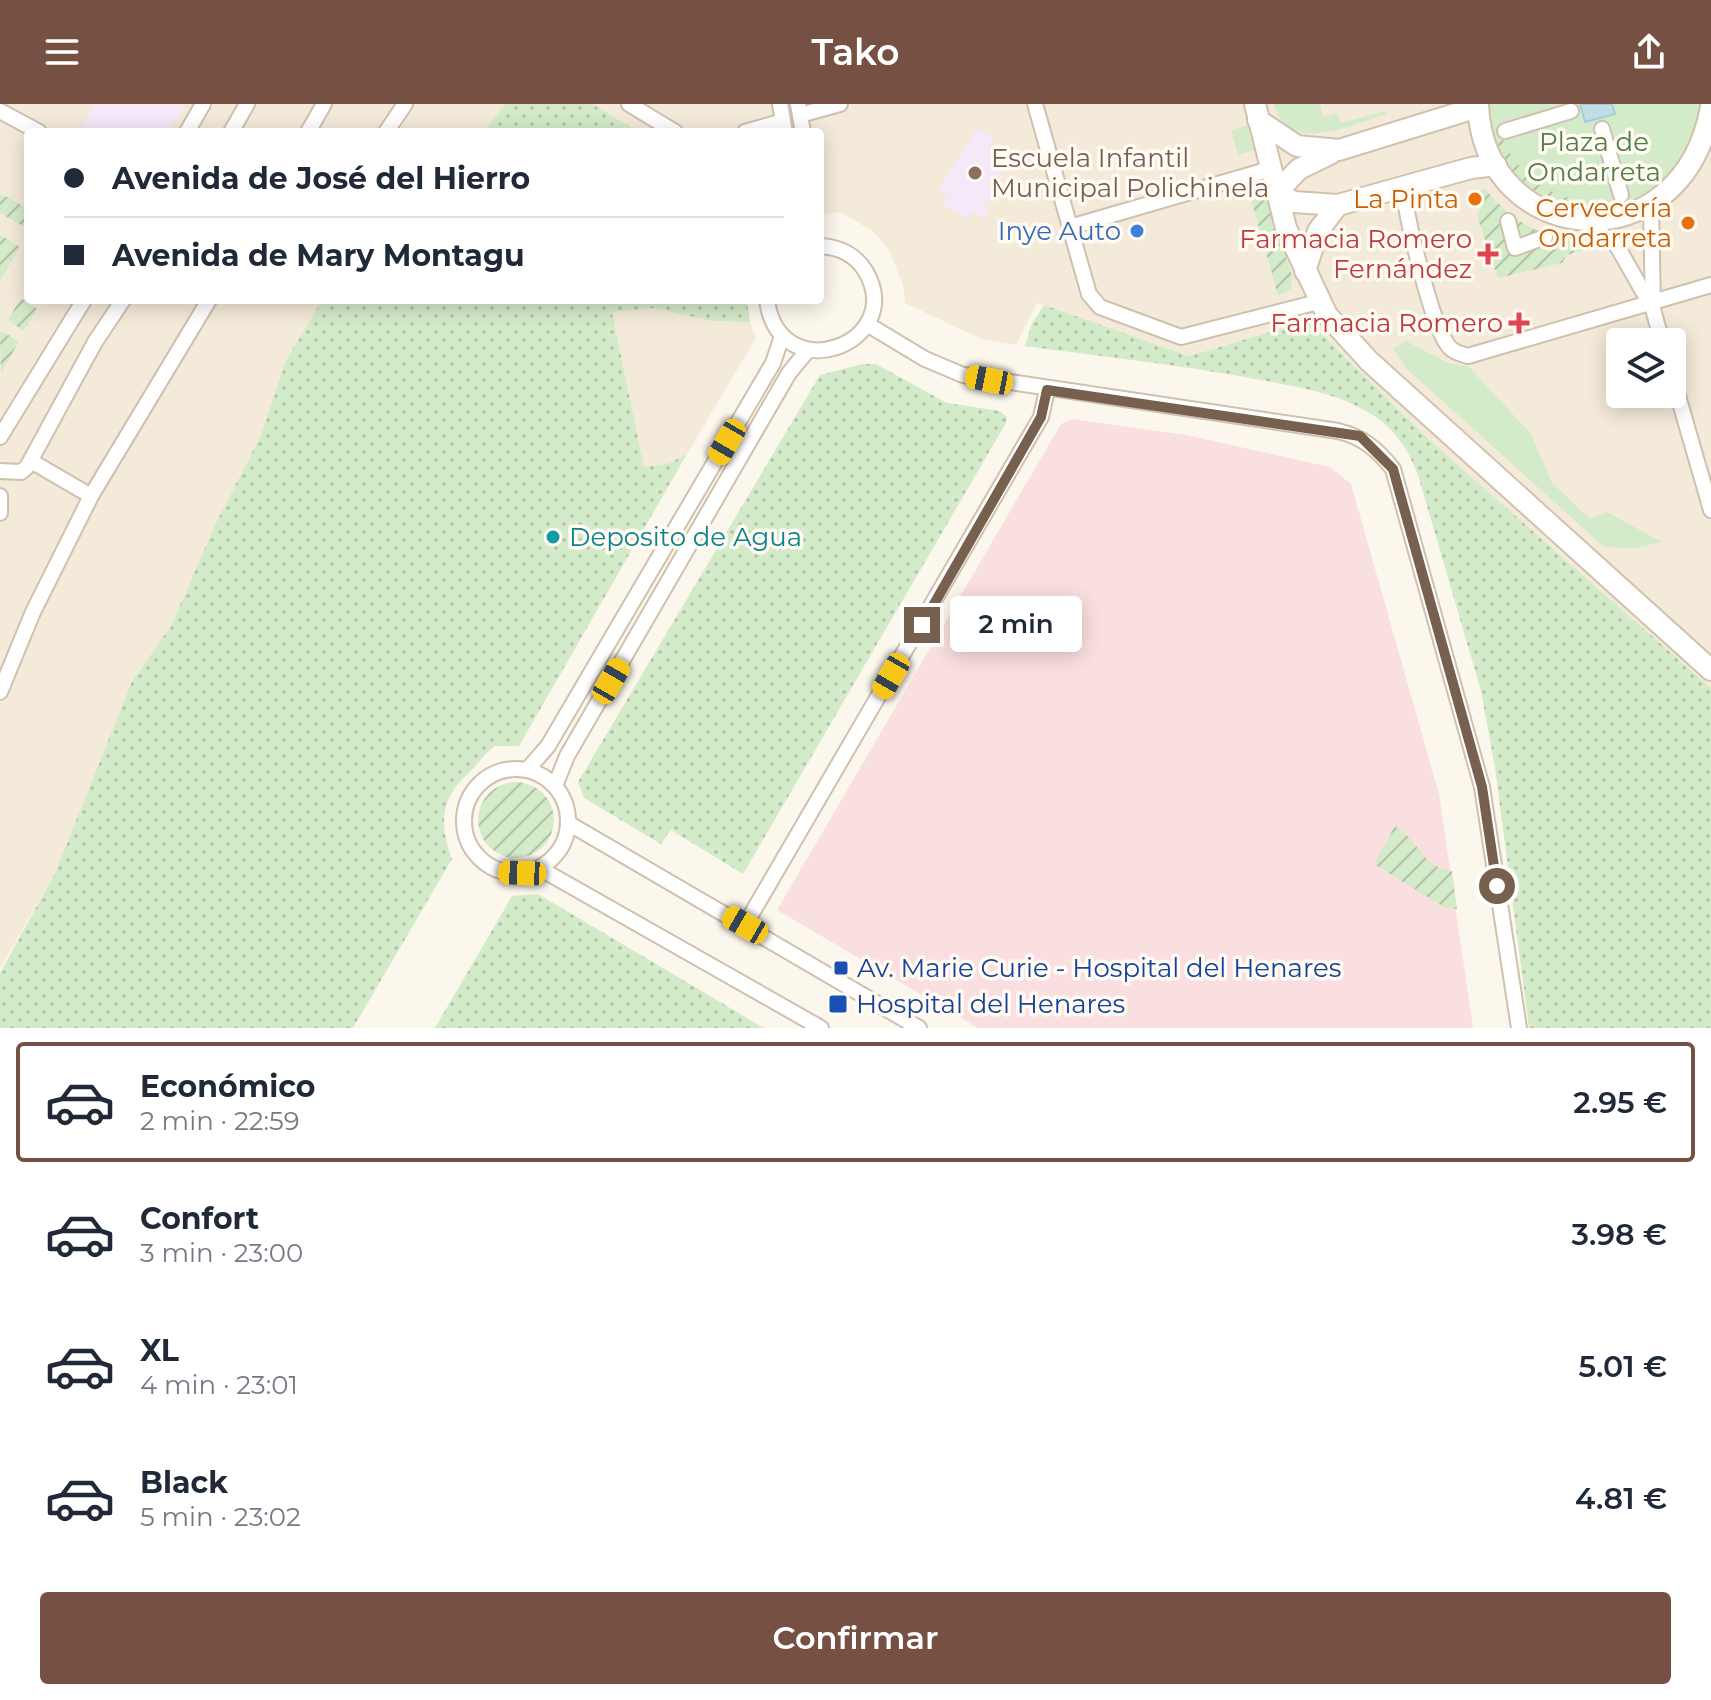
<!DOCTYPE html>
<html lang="es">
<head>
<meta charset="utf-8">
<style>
	:root { --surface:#fff; --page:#f2f2f3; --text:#1f2937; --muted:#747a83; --line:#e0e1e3; --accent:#775044 }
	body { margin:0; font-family:Montserrat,sans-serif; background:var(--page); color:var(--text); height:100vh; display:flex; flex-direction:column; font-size:30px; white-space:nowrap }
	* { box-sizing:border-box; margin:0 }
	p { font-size:26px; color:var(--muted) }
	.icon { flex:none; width:44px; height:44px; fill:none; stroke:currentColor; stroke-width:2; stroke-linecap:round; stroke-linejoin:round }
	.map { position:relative; height:924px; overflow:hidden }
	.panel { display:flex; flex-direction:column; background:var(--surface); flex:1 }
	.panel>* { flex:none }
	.top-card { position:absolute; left:24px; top:24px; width:800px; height:176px; border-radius:8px; box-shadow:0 4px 20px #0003; display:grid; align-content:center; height:176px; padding:0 40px; background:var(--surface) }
	.tools { position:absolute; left:1606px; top:224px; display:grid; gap:16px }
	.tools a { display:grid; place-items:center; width:80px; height:80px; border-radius:8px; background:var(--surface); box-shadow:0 4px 20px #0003; font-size:40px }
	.end { position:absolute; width:36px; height:36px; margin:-18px; border:10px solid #78604e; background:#fff; box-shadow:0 0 0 4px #fff }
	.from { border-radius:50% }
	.bubble { position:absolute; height:56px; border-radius:8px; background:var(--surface); box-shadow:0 4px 20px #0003; font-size:26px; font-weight:600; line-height:56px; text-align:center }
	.car { position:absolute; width:24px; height:48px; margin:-24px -12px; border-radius:10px; box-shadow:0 0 6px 2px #0007; background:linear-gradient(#f5c518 24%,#345 0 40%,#f5c518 0 76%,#345 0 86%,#f5c518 0) }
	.top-card b { display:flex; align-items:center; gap:28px; height:76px; font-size:30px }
	.top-card b+b { border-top:2px solid var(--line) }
	.top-card i { width:20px; height:20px; background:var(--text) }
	ul { padding:14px 0 0; list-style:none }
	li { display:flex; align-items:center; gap:24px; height:120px; margin:0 16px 12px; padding:0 24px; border:4px solid transparent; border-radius:8px }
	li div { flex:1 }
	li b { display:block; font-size:30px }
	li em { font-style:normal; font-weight:600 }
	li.current { border-color:var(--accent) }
	li>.icon { width:72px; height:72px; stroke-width:1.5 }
	.primary-button { display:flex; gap:16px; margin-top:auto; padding:16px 40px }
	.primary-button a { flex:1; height:92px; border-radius:8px; background:var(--accent); color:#fff; font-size:32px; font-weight:600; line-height:92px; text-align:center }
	header { display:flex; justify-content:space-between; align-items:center; height:104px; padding:0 40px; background:var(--accent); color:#fff; font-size:36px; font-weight:600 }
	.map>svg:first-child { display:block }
</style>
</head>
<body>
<header><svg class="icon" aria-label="menu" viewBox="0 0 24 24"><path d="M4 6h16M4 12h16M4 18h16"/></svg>Tako<svg class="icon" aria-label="share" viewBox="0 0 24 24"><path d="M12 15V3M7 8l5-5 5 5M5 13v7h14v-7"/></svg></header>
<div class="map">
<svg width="1711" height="924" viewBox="0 0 1711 924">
	<defs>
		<pattern id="grass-dots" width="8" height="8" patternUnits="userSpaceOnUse" patternTransform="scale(2)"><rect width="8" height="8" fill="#d4ebc9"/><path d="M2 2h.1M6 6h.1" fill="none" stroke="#b1c2a5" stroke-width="1.8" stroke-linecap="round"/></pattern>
		<pattern id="garden-furrows" width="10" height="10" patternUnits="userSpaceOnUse" patternTransform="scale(2)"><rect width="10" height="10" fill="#d4ebc9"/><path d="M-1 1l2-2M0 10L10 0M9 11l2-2" fill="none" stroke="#b1c2a5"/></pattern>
	</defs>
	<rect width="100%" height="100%" fill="#fcf7ec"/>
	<g fill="#f4eada" fill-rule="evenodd">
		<polygon points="0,0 505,0 506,3 484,28 28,28 28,196 322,196 285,258 261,331 215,421 171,522 132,577 55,769 0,865"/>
		<path d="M593,0H1711V584L1435,341L1308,217L1189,252L1037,199L1016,241L981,235L905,199L903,181L889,146L874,128L840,108L820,111V28H639ZM1620,238H1672V290H1620Z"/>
		<polygon points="654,204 712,217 750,218 756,234 687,350 670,359 644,363 612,208"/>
	</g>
	<g fill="#f4e8f9">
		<polygon points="95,0 185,0 169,28 89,28 81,24"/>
		<polygon points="978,24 990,31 993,37 990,43 1011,56 1005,65 1001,62 998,67 1003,71 997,80 991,76 988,82 998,89 992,98 986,95 984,99 989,103 983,113 973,107 968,115 942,99 947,90 939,85"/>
	</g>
	<polygon fill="#fadfe0" points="1072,315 1186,331 1330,363 1351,380 1439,690 1473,924 978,924 777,806 1061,320"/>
	<g fill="url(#grass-dots)">
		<polygon points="505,0 593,0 639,28 484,28"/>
		<path d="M322,196H747L750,218L712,217L654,204L612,208L644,363L670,359L687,350L519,642H495C485,649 478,660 469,669C440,694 439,721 452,755L353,924H0V869L55,769L132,577L171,522L215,421L261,331L285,258Z"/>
		<path d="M1044,201L1189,252L1308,217L1435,341L1711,584V924H1529L1495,664L1481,587L1418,371C1408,345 1395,325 1371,310C1338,289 1298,283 1261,276C1183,261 1104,253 1025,242L1032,219Z"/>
		<polygon points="862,260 876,260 947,299 1000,307 1007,313 1006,319 743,770 671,726 661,740 584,694 578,678 820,271"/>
		<polygon points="538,790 764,924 435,924 512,792"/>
	</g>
	<g fill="#d4ebc9">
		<path d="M1274,0H1320L1323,13L1337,9L1340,19L1385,7L1386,10C1351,21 1289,52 1274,0Z"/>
		<path d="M1488,0H1701C1698,13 1698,30 1692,42C1679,68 1648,98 1618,103C1582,108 1530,96 1508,63C1495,43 1491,23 1488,0Z"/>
		<polygon points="1248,21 1254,46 1238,51 1231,26"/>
		<polygon points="1406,237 1448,259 1468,262 1531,330 1552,379 1590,415 1607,408 1662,438 1636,444 1604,443 1407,265 1393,245"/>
	</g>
	<g fill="url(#garden-furrows)">
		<path d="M1503,36C1525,83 1567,104 1619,96V103C1566,109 1516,92 1495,39Z"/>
		<path d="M1485,85C1510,115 1540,135 1580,137L1583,146L1567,151L1562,159L1498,174L1477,112L1481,103L1476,87Z"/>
		<polygon points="0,89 28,105 28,125 0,109"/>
		<polygon points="1265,91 1292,171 1291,186 1278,191 1251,95"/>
		<polygon points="0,131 20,143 0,177"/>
		<polygon points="21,194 37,205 24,227 8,216"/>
		<polygon points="1,227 19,237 1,270 0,229"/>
		<circle cx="516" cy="716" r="38"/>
		<path d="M1395,722C1420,737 1422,764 1452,767L1457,805L1442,802L1374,760Z"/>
	</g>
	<polygon fill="#c0dee6" stroke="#a6ccd8" stroke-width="2" points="1580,0 1612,0 1615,10 1585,18"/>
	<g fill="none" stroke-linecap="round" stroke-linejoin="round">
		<g stroke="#cfc0b0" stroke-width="18">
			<g id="street">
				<polyline points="629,0 675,28"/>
				<polyline points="780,0 785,28"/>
				<polyline points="798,0 803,28"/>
				<polyline points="1035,0 1089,190 1100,203 1181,233 1322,197"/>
				<polyline points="0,7 39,28"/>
				<polyline points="800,11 840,0"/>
				<polyline points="1602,25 1621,91"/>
				<polyline points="1505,27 1571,7"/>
				<polyline points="187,28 203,0"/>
				<polyline points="231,28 247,0"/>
				<polyline points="308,28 324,0"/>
				<polyline points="386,28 405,0"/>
				<polyline points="745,28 783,17"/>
				<path d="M1403,84C1407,115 1431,218 1447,240C1452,248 1459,249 1468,252L1711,181"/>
				<polyline points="1651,101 1653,205 1662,238"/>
				<polyline points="1584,116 1617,142 1653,205"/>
				<polyline points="1508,117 1515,144 1545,133"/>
				<polyline points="1070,123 1270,65"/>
				<path d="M767,196C779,287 907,240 866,168C856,151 839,143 820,142"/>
				<path d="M867,220L925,255L963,271L1338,327C1363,333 1377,345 1393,365L1482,683L1519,924"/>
				<polyline points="1672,271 1711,406"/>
				<polyline points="0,333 84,196"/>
				<polyline points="31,357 91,392"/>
				<polyline points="0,367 21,368 27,363 95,238 123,196"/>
				<polyline points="0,392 0,409"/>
				<polyline points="0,588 33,508 91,392 209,196"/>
				<circle cx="516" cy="717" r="52"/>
				<polyline points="527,666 548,642 773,259 782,232"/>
				<polyline points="555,682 567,652 789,269 808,246"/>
				<polyline points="568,719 919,924"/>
				<polyline points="539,764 821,924"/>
				<polyline points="745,821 1041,313 1047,286"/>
			</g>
		</g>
		<g stroke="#d2c1ae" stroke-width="24">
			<g id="secondary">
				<polyline points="1255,0 1286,124 1327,211 1369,257 1711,566"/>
				<path d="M1478,0C1483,144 1682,164 1711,3"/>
				<polyline points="1258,16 1297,42 1339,46 1478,3"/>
				<polyline points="1330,50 1299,65 1276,89 1294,98 1338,101"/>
				<polyline points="1305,167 1318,127 1338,101 1471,64 1496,61"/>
			</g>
		</g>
		<use href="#street" stroke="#fff" stroke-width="14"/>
		<use href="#secondary" stroke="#fff" stroke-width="20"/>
	</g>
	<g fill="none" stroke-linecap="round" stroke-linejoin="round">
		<polyline stroke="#78604e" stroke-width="10" points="922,521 1041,313 1047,286 1360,332 1393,365 1482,683 1497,782"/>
	</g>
	<circle fill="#8d6e63" stroke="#fffbf2" stroke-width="3" cx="975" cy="69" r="8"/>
	<g fill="#e8710a" stroke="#fffbf2" stroke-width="3">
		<circle cx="1475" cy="95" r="8"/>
		<circle cx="1688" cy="119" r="8"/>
	</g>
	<circle fill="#3f7fe0" stroke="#fffbf2" stroke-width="3" cx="1137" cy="127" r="8"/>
	<g fill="#e0444e" stroke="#fffbf2" stroke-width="3">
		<path d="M1484 138h8v8h8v8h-8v8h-8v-8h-8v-8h8z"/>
		<path d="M1515 207h8v8h8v8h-8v8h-8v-8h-8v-8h8z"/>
	</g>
	<circle fill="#0f9aa8" stroke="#fffbf2" stroke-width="3" cx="553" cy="433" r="8"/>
	<g fill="#1a4fb4" stroke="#fffbf2" stroke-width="3">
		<rect x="833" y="856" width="16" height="16" rx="4"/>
		<rect x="828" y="890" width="20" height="20" rx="4"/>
	</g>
	<g text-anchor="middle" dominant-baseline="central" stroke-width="7" stroke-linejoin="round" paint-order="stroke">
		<g font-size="26" fill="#527d46" stroke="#fffbf2">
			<text x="1594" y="38">Plaza de<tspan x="1594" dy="30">Ondarreta</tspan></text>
		</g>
		<g font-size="26" fill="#785e54" stroke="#fffbf2" text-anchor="start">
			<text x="991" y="54">Escuela Infantil<tspan x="991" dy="30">Municipal Polichinela</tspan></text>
		</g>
		<g font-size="26" fill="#c56008" stroke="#fffbf2" text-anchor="end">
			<text x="1459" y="95">La Pinta</text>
			<text x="1672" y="104">Cervecería<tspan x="1672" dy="30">Ondarreta</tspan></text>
		</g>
		<g font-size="26" fill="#366cbe" stroke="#fffbf2" text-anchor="end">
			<text x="1121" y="127">Inye Auto</text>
		</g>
		<g font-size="26" fill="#be3a42" stroke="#fffbf2" text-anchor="end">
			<text x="1472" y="135">Farmacia Romero<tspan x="1472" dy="30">Fernández</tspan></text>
			<text x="1503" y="219">Farmacia Romero</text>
		</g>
		<g font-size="26" fill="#0d838f" stroke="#fffbf2" text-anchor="start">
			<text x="569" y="433">Deposito de Agua</text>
		</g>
		<g font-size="26" fill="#164399" stroke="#fffbf2" text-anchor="start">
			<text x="857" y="864">Av. Marie Curie - Hospital del Henares</text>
			<text x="856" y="900">Hospital del Henares</text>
		</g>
	</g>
</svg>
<div class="tools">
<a><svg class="icon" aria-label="layers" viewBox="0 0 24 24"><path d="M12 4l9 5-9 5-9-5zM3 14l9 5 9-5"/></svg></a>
</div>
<i class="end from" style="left:1497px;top:782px"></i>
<i class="end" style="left:922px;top:521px"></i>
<div class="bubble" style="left:950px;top:492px;width:132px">2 min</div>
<i class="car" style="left:989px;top:276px;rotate:281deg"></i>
<i class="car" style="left:727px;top:338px;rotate:210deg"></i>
<i class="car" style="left:891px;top:572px;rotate:210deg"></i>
<i class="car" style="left:611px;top:577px;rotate:30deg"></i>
<i class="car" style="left:522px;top:769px;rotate:272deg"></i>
<i class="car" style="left:745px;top:821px;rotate:300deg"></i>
<div class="top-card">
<b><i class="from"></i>Avenida de José del Hierro</b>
<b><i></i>Avenida de Mary Montagu</b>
</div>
</div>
<section class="panel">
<ul>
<li class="current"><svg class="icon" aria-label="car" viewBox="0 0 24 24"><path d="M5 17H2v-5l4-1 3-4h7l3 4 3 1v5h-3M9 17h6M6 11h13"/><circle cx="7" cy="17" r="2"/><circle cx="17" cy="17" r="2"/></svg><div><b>Económico</b><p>2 min · 22:59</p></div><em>2.95 €</em></li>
<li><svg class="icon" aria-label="car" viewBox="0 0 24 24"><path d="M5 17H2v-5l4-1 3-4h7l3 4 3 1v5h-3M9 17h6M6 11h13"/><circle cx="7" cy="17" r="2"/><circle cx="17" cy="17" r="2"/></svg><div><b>Confort</b><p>3 min · 23:00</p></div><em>3.98 €</em></li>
<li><svg class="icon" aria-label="car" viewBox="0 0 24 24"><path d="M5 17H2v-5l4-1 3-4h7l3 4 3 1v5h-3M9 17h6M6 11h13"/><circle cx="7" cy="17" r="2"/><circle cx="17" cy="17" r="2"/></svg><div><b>XL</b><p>4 min · 23:01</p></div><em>5.01 €</em></li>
<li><svg class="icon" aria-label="car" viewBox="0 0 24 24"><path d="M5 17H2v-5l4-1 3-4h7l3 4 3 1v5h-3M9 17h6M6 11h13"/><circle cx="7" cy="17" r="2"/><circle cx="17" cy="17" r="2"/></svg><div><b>Black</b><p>5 min · 23:02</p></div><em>4.81 €</em></li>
</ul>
<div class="primary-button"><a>Confirmar</a></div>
</section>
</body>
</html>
